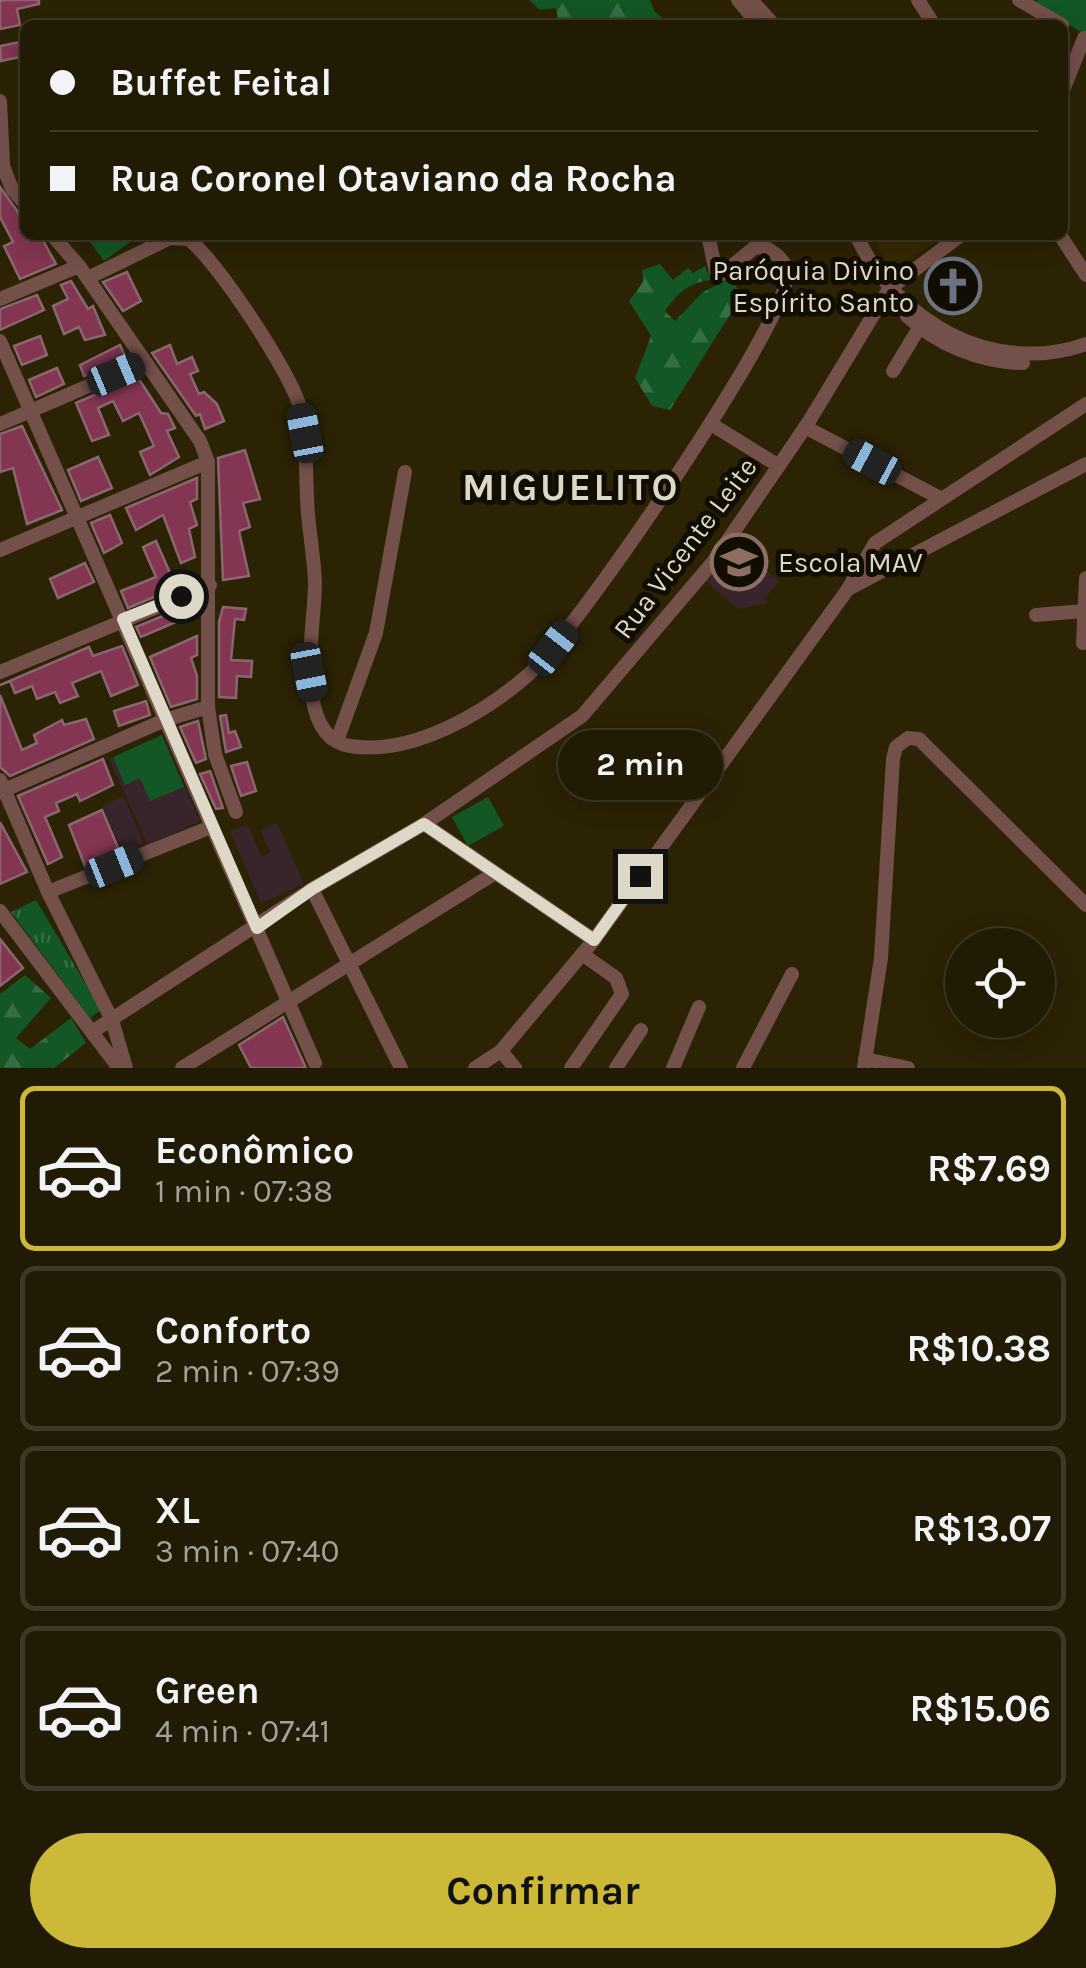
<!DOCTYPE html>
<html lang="pt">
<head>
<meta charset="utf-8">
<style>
	:root { --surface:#211a04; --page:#2d2713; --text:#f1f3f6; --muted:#a2a19a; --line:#3e3826; --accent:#cdb938 }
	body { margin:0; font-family:Karla,sans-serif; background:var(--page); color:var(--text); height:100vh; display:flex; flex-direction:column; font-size:38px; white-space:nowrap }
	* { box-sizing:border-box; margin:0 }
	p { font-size:32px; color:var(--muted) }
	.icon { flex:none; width:55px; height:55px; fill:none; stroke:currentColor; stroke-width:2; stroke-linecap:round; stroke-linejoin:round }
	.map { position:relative; height:1068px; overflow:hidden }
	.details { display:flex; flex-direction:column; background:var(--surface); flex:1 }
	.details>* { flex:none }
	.hud { position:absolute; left:20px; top:20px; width:1048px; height:220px; border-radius:15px; box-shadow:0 5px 25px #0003,0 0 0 2px var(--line); display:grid; align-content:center; height:220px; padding:0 30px; background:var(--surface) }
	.tools { position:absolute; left:945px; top:928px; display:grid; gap:20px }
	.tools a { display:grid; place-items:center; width:110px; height:110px; border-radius:50%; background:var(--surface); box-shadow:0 5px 25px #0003,0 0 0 2px var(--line); font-size:50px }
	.end { position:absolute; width:45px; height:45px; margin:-22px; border:12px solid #ddd8c7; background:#111; box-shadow:0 0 0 5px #111 }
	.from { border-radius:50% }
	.bubble { position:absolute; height:70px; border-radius:35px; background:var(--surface); box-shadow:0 5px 25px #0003,0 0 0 2px var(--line); font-size:32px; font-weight:700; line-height:70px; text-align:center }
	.car { position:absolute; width:30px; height:60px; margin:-30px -15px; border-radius:12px; box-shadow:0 0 8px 2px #0007; background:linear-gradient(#222 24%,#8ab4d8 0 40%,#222 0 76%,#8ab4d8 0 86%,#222 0) }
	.hud b { display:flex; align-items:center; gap:35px; height:95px; font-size:38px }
	.hud b+b { border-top:2px solid var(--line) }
	.hud i { width:25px; height:25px; background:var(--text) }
	ul { padding:18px 0 0; list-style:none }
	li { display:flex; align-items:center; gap:30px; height:165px; margin:0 20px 15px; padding:0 10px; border:5px solid var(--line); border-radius:15px }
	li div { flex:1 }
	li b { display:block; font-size:38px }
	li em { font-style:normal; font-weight:700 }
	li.selected { border-color:var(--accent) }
	li>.icon { width:90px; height:90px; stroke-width:1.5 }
	.action { display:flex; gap:20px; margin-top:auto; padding:20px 30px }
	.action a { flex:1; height:115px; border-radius:60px; background:var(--accent); color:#111; font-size:40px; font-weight:700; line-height:115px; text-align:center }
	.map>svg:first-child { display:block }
</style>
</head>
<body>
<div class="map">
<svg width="1086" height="1068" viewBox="0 0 1086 1068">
	<defs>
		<pattern id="forest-firs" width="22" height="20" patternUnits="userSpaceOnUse" patternTransform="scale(2.5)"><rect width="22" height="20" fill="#135726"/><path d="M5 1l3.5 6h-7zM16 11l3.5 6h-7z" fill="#356e44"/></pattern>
		<pattern id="park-tufts" width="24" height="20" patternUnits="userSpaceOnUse" patternTransform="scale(2.5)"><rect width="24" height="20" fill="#135726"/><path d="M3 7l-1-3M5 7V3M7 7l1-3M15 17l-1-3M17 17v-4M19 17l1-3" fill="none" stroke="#356e44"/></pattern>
	</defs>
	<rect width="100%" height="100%" fill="#2c2305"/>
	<polygon fill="#342902" points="873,235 946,235 890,272"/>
	<g fill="#38252b">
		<polygon points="736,544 779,581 764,599 768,603 738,609 705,581"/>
		<polygon points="162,735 200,821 148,845 109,759"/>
		<polygon points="123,796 144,844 124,854 102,806"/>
		<polygon points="277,823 304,884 261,903 230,831 247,824 262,857 270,852 260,830"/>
	</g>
	<g fill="url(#forest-firs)">
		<polygon points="529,0 650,0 654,11 671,25 559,25 556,8 540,10"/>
		<path d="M660,264L673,280L688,268L693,273L705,266L711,280C689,282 677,294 665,311L675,321L703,292L729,279L743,294L670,410L652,406L635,378L651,336L629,301L643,282L642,270Z"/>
		<polygon points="25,975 51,998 16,1038 30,1049 71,1018 86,1043 54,1068 0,1068 0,994"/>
	</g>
	<polygon fill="url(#park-tufts)" points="36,900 101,1010 90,1018 11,912"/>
	<g fill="#135726">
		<polygon points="1037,0 1086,0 1086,35 1035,4"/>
		<polygon points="93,235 138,235 138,236 104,261 88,239"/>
		<polygon points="162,735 184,787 150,801 140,778 125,785 113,757"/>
		<polygon points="488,797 504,826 468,846 452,817"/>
	</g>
	<g fill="#833552" stroke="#896771" stroke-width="2.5">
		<polygon points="7,0 39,0 39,4 17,9 20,25 0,29 0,1"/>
		<polygon points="25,41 25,56 1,61 0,46"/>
		<polygon points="0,187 18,212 25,235 40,235 56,264 20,279 4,246 13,242 0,217"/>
		<polygon points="954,261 976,294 952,310 930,278"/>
		<polygon points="127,272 141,301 123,311 103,282"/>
		<polygon points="71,281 88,309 93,306 105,335 85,340 79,327 64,334 53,306 68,299 61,285"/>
		<polygon points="37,295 44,310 0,330 0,309"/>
		<polygon points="40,336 47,355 22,365 14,346"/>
		<polygon points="120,345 126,358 84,376 80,365"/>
		<polygon points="170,345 177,364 192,357 198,371 190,374 199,394 204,392 217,404 224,421 205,429 200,414 196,416 152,353"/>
		<polygon points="57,368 64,384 36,397 29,380"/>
		<polygon points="137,376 161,413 168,414 175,428 167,431 179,457 150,475 140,452 154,446 139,413 123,421 113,401 98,408 109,435 92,441 76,403"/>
		<polygon points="22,426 62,510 27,524 13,468 0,472 0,434"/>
		<polygon points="245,450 260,499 243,503 250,527 239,531 249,576 223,580 218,458"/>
		<polygon points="98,457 112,488 81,501 68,470"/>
		<polygon points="197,478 197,499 190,502 197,525 189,529 195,557 181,563 163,515 136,530 126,508"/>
		<polygon points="110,515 122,543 104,553 91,523"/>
		<polygon points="156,541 174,582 183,578 185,584 128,608 121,591 156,577 143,547"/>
		<polygon points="85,563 94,582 58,598 50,579"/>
		<polygon points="197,602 197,613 141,637 136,627"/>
		<polygon points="223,607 246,609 244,620 235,619 231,660 252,661 251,677 237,676 236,698 219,697 219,622"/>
		<polygon points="197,636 197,655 191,658 197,676 197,699 171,707 150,657"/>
		<polygon points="122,646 138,685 111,696 101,671 72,683 78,696 60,703 55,692 37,699 32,686 15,693 10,681 0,685 89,647 93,656"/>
		<polygon points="0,695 22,750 37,743 34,735 62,720 64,725 86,719 94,739 10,776 0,767"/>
		<polygon points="146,701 150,715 119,726 114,711"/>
		<polygon points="226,715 229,733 235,731 241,747 226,752 220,716"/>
		<polygon points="198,721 206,759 196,763 180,727"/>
		<polygon points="103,759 113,785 80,801 77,794 56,803 59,811 45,817 62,857 48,864 18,796"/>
		<polygon points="247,762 256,791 241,796 231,766"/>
		<polygon points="210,771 223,808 216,809 200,774"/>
		<polygon points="102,810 119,850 85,866 69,825"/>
		<polygon points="0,822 27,872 0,884"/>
		<polygon points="0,939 23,968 0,986"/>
		<polygon points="283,1017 306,1068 251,1068 239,1045"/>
	</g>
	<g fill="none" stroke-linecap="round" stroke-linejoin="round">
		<g stroke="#74504a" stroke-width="14">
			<polyline points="738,0 759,25"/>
			<polyline points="751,0 774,25"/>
			<polyline points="918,0 934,25"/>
			<polyline points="1019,0 1062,25"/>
			<polyline points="1062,93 1084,38"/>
			<polyline points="0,101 3,163"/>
			<polyline points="0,158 12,189 25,204"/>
			<polyline points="52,235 79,266 200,441 208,462 208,707 215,754 236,812"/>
			<path d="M856,235C896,321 992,377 1086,344"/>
			<polyline points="1060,235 1086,275"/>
			<path d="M88,278L170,238L188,239C214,256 293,376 300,408C308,443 305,478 308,514C310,536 314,559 315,582C316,620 290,737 350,746C412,756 485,713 529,674C573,635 788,323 787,275C787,261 776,254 765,247L754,248L722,274L716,272L708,235"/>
			<polyline points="0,299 79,266"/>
			<path d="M907,316C937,345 982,363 1023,363"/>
			<polyline points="0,341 315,1063"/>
			<polyline points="893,371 919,328"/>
			<polyline points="0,424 144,362"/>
			<polyline points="711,424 779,466"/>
			<polyline points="805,427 938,497"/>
			<polyline points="0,550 208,462"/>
			<polyline points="848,589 1086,464"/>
			<polyline points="1036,615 1084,611"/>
			<polyline points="1083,643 1086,578"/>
			<polyline points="0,672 210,585"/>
			<polyline points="337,741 376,633 405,472"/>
			<polyline points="0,780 48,892 112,1020 126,1068"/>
			<polyline points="0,792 165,720 208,707"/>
			<polyline points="424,824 594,940"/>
			<polyline points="312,889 401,1068"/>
			<polyline points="48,892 211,827"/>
			<polyline points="0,911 119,1068"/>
			<polyline points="92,1032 312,889 424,824 582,716 713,562 808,423 889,289 961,235"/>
			<polyline points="501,1051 515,1068"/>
			<polyline points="865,1059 908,1068"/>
			<polyline points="182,1068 495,873"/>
			<polyline points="475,1068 501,1051 594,940 848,589 875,543 1086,404"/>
			<polyline points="571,1068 622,994 616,978 582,954"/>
			<polyline points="616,1068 641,1030"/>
			<polyline points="673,1068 699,1007"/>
			<polyline points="743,1068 792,974"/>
			<polyline points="864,1068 881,958 893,759 896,747 908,738 919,739 1086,905"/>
		</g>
	</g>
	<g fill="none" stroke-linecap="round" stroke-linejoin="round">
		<polyline stroke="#ddd8c7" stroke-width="12" points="181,596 123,619 257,928 312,889 424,824 594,940 640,876"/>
	</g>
	<defs>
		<g id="church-ring" transform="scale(2.875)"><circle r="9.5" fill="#110d03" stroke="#6b7280" stroke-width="1.5"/><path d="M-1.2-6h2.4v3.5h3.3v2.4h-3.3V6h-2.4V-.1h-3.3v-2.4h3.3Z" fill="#6b7280"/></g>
		<g id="school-ring" transform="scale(2.875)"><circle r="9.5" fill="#110d03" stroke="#8d6e63" stroke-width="1.5"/><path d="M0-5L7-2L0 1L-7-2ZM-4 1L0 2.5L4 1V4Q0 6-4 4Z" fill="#8d6e63"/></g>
	</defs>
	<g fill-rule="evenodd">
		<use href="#church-ring" x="953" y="286"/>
		<use href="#school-ring" x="739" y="562"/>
	</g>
	<g text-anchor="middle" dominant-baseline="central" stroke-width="10" stroke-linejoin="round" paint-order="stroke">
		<g font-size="28" fill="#ddd8c7" stroke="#110d03" text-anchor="end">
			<text x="914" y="270">Paróquia Divino<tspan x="914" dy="32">Espírito Santo</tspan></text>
			<text x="778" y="562" text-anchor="start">Escola MAV</text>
		</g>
		<g font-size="28" fill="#ddd8c7" stroke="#110d03">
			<text transform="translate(685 548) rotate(-53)">Rua Vicente Leite</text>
		</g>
		<g font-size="38" font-weight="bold" letter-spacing="2.5" fill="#ddd8c7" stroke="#110d03">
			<text x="571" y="487">MIGUELITO</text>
		</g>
	</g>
</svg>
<div class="tools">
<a><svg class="icon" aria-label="locate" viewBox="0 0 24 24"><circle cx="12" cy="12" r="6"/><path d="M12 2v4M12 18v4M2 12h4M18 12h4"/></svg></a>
</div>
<i class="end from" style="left:181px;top:596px"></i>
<i class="end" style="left:640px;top:876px"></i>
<div class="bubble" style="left:558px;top:730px;width:165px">2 min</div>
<i class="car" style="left:116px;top:374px;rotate:67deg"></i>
<i class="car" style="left:305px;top:433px;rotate:349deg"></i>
<i class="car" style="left:872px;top:462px;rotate:298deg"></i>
<i class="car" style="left:553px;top:648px;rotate:38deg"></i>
<i class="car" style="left:309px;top:672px;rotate:169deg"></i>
<i class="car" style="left:114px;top:866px;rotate:68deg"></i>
<div class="hud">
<b><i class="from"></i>Buffet Feital</b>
<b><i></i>Rua Coronel Otaviano da Rocha</b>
</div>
</div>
<section class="details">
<ul>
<li class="selected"><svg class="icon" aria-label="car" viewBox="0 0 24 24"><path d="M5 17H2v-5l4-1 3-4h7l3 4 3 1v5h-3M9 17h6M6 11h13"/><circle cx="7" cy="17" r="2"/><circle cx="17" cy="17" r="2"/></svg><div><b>Econômico</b><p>1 min · 07:38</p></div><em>R$7.69</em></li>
<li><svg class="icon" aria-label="car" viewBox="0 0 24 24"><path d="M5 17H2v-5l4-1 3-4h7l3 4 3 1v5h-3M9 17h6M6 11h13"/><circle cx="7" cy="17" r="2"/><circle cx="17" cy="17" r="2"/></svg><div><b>Conforto</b><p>2 min · 07:39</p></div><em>R$10.38</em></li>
<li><svg class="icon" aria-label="car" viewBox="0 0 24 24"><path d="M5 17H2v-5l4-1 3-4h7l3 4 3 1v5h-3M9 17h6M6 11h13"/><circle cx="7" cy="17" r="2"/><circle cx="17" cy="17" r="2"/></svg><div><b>XL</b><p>3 min · 07:40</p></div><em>R$13.07</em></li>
<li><svg class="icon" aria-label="car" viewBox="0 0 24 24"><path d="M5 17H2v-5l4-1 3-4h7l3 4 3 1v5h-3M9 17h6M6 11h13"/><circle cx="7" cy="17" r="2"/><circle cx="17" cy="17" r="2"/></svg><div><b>Green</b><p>4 min · 07:41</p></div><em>R$15.06</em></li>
</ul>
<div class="action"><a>Confirmar</a></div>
</section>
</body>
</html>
